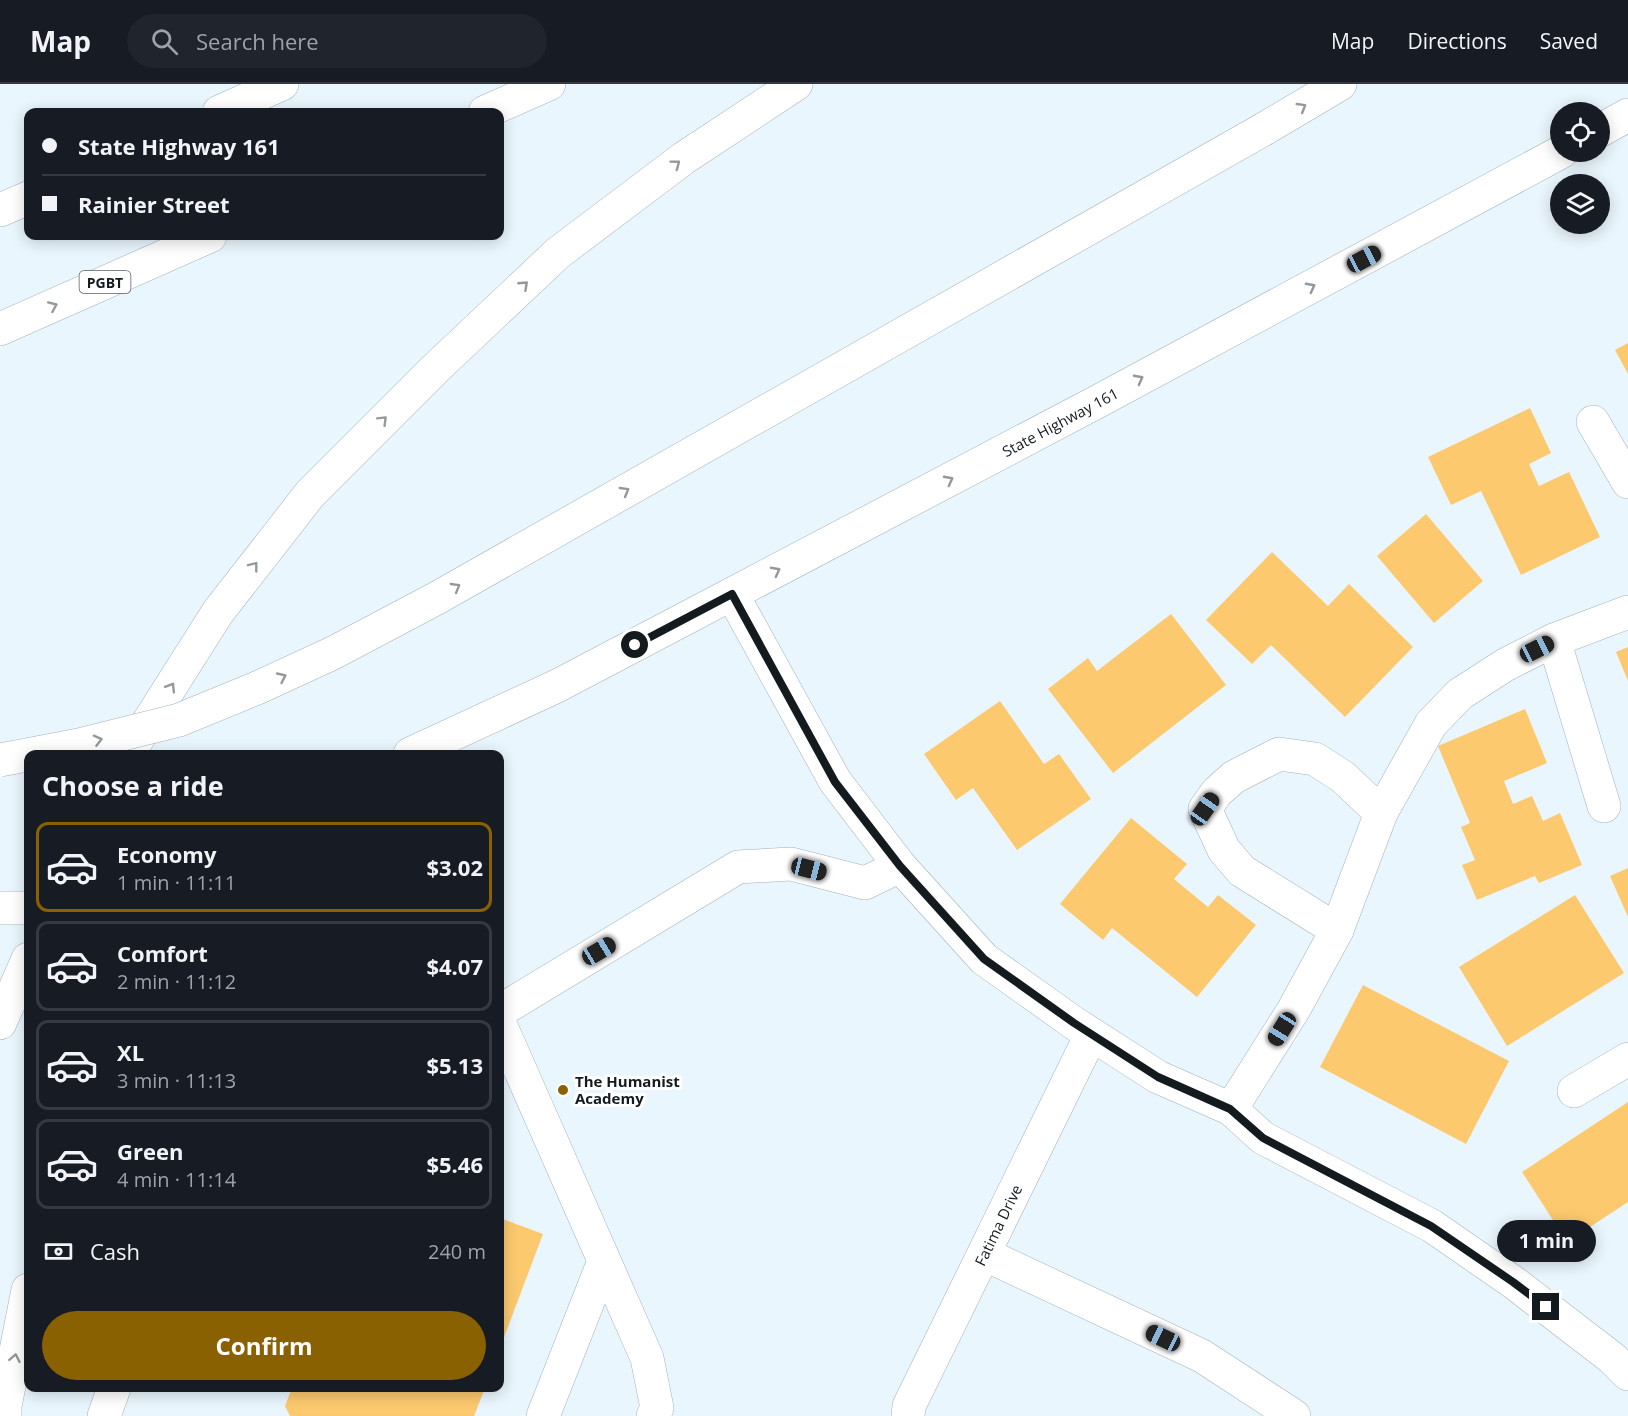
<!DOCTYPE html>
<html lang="en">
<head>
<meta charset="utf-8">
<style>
	:root { --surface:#171b24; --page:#20242c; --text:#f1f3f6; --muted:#9ea1a6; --line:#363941; --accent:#896100 }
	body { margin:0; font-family:"Open Sans",sans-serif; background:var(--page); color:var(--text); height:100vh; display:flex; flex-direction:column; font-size:22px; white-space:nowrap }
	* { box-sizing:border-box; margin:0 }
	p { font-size:20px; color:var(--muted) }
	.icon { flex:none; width:33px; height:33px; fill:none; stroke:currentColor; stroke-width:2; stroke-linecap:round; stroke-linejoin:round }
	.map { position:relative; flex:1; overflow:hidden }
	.sheet { position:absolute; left:24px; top:666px; width:480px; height:642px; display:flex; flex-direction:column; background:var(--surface); border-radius:12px; box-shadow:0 3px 15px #0003 }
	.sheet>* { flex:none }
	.top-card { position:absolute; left:24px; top:24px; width:480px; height:132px; border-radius:12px; box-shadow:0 3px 15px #0003; display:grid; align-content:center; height:132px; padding:0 18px; background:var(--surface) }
	.tools { position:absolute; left:1550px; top:18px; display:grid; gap:12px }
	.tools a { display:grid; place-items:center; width:60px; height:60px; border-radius:50%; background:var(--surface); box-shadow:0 3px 15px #0003; font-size:30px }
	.end { position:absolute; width:27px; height:27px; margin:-14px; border:8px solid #141b1f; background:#fff; box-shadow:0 0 0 3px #fff }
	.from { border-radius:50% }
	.bubble { position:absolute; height:42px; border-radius:21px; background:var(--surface); box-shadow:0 3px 15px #0003; font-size:20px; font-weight:700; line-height:42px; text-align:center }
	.car { position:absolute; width:18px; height:36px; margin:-18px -9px; border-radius:8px; box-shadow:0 0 4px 2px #0007; background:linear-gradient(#222 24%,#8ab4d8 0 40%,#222 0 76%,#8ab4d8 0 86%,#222 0) }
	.top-card b { display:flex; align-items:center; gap:21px; height:57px; font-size:22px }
	.top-card b+b { border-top:2px solid var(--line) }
	.top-card i { width:15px; height:15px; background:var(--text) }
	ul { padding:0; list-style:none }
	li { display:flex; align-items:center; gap:18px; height:90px; margin:0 12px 9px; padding:0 6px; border:3px solid var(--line); border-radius:12px }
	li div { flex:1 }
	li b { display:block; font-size:22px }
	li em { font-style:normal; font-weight:700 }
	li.on { border-color:var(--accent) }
	li>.icon { width:54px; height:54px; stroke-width:1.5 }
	h2 { padding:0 18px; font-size:27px; line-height:72px }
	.pay { display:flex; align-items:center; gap:15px; height:66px; padding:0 18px; font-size:22px }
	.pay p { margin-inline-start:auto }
	.button { display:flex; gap:12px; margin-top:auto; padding:12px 18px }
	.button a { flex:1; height:69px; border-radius:36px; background:var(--accent); color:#fff; font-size:24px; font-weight:700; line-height:69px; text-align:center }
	header { display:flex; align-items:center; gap:36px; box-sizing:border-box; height:84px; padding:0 30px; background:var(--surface); border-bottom:2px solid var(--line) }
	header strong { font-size:28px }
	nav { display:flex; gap:33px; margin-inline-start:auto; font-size:21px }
	.search { width:420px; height:54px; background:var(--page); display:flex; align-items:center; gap:15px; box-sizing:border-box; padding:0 21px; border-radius:33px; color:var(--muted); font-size:22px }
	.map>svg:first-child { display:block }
</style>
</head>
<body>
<header>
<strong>Map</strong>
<div class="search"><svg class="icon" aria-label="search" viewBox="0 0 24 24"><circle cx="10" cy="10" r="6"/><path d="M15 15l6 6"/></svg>Search here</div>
<nav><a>Map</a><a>Directions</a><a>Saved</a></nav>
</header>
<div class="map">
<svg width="1628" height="1332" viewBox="0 0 1628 1332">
	<rect width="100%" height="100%" fill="#eaf6fd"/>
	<g fill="#fcc96e">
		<polygon points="1628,259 1628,290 1615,266"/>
		<polygon points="1530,324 1551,369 1529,380 1539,402 1569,388 1600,453 1521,491 1481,407 1451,421 1428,373"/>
		<polygon points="1426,430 1483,497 1434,539 1377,472"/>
		<polygon points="1272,468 1328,522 1349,500 1413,563 1345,633 1271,561 1252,580 1206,536"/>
		<polygon points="1171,530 1226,601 1113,689 1048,605 1088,574 1097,587"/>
		<polygon points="1628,563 1628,597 1616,568"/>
		<polygon points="1000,617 1044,680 1059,670 1091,715 1017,766 973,704 956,716 924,670"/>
		<polygon points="1525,625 1547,679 1504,697 1513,720 1532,712 1543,737 1560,729 1582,781 1539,799 1535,792 1477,816 1462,781 1475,776 1461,743 1470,739 1438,662"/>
		<polygon points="1131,734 1187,780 1174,795 1208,823 1218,811 1256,841 1197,913 1112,844 1103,856 1060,820"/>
		<polygon points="1628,784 1628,833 1610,792"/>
		<polygon points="1575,811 1624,889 1507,962 1459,883"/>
		<polygon points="1363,901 1509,977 1466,1060 1320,983"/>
		<polygon points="1628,1018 1628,1118 1567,1158 1522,1088"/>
		<polygon points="500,1134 543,1150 500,1264"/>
		<polygon points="292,1304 485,1304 474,1332 290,1332 285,1322"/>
	</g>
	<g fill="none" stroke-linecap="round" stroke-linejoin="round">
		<g stroke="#9fb2bd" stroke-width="34">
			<g id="minor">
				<polyline points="1593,338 1628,398"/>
				<polyline points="732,510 835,697 900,782 984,875 1074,939 1158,993 1231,1025 1263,1054 1432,1142 1513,1198 1612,1274 1628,1290"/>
				<polyline points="1554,556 1604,722"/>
				<polyline points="1337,846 1242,787 1224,766 1205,725 1217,708 1234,693 1279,670 1315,675 1343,693 1381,729"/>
				<polyline points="500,927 738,783 791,780 865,799 900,782"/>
				<polyline points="500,940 647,1274 657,1324 653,1332"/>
				<polyline points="1574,1007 1628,975"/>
				<polyline points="1231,1025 1294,925 1337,846 1381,729 1431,640 1460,610 1505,581 1554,556 1628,528"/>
				<polyline points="984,1170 1202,1272 1294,1332"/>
				<polyline points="104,1332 114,1304"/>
				<polyline points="543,1332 604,1177"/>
				<polyline points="908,1332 909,1322 1091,951"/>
			</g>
		</g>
		<g stroke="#9fb2bd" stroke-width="34">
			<g id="major">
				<polyline points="1599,47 1628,31"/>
				<polyline points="410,670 557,602 732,510 1095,319 1561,68"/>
				<polyline points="0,824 28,824"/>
				<polyline points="5,1332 5,1322 28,1206"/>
			</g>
		</g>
		<g stroke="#9fb2bd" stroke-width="34">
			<g id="highway">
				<polyline points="219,28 282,0"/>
				<polyline points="485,28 549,0"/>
				<polyline points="1264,45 1340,0"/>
				<polyline points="0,126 28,114"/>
				<polyline points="0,245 210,152"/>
				<polyline points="128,670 218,528 310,410 436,284 558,169 684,74 796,0"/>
				<polyline points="0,939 28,875"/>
			</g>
		</g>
		<use href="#minor" stroke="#fff" stroke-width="33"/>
		<use href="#major" stroke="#fff" stroke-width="33"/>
		<use href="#highway" stroke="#fff" stroke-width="33"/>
		<g stroke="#9fb2bd" stroke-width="34" stroke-linecap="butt">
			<polyline id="highway-bridge" points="0,676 79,661 179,636 257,604 333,569 437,514 1264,45"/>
		</g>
		<use href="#highway-bridge" stroke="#fff" stroke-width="33"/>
	</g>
	<defs><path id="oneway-chevron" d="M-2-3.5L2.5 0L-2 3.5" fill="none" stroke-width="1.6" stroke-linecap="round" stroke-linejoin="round" transform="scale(1.5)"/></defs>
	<g stroke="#95989a">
		<use href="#oneway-chevron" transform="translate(1302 23) rotate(-31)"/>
		<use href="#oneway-chevron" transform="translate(676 80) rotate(-37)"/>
		<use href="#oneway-chevron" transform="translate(524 201) rotate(-43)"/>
		<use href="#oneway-chevron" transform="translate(1311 203) rotate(-28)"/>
		<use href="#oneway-chevron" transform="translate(53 222) rotate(-24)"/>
		<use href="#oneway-chevron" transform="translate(1139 295) rotate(-28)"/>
		<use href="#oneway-chevron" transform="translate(383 336) rotate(-45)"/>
		<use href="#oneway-chevron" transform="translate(949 396) rotate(-28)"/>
		<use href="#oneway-chevron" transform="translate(625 407) rotate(-30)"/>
		<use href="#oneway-chevron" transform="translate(254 482) rotate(-52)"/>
		<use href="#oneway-chevron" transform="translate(776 487) rotate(-28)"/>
		<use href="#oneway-chevron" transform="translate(456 503) rotate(-30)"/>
		<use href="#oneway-chevron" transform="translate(282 593) rotate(-25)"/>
		<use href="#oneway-chevron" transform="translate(171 603) rotate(-58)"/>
		<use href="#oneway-chevron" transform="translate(98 656) rotate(-14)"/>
		<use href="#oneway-chevron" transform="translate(15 1274) rotate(-79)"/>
	</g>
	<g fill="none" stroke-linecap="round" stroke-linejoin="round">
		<polyline stroke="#141b1f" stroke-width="8" points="635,561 732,510 835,698 900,782 984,875 1074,939 1158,993 1230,1025 1263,1054 1431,1142 1513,1198 1546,1223"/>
	</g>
	<circle fill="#896100" stroke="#fff" stroke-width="2" cx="563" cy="1006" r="6"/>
	<g text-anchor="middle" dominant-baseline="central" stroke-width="6" stroke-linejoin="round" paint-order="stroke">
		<rect fill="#fff" stroke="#5a5f62" stroke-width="1.5" x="79.5" y="187" width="51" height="22" rx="4.5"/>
		<g font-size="14" font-weight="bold" fill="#141b1f">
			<text x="105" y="198">PGBT</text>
		</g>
		<g font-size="15" fill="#141b1f" stroke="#fff">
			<text transform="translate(1060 338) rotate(-28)">State Highway 161</text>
			<text transform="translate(998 1141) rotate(-64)">Fatima Drive</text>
		</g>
		<g font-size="15" font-weight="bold" fill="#141b1f" stroke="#fff" text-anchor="start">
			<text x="575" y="997">The Humanist<tspan x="575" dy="17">Academy</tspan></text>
		</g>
	</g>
</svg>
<div class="tools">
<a><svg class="icon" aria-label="locate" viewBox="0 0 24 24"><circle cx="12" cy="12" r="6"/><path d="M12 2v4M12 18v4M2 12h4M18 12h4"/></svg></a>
<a><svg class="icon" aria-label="layers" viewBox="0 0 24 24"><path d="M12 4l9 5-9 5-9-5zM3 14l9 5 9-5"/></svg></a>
</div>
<i class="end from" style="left:635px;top:561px"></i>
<i class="end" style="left:1546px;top:1223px"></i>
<div class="bubble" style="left:1497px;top:1136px;width:99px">1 min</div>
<i class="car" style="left:1364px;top:175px;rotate:62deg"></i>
<i class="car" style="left:1537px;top:565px;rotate:63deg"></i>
<i class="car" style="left:1205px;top:725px;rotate:35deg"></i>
<i class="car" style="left:809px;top:785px;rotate:104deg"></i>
<i class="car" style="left:599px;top:867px;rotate:59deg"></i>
<i class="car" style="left:1282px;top:945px;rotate:212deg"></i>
<i class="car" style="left:1163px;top:1254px;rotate:295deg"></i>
<div class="top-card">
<b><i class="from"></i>State Highway 161</b>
<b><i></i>Rainier Street</b>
</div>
<section class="sheet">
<h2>Choose a ride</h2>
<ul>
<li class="on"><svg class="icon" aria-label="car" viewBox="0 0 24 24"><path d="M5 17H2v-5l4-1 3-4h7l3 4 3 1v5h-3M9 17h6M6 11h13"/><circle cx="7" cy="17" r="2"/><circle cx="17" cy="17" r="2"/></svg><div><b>Economy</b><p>1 min · 11:11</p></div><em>$3.02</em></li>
<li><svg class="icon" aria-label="car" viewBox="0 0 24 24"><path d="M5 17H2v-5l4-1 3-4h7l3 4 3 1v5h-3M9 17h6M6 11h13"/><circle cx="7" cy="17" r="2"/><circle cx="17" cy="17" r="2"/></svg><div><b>Comfort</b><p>2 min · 11:12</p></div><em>$4.07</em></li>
<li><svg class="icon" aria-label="car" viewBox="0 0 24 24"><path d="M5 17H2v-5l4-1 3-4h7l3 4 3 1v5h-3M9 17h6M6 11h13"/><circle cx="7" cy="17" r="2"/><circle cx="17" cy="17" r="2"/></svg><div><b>XL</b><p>3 min · 11:13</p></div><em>$5.13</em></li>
<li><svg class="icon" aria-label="car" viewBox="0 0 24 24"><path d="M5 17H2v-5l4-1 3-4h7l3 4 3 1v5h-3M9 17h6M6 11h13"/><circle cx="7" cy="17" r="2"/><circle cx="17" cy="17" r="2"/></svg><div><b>Green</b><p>4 min · 11:14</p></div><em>$5.46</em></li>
</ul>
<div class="pay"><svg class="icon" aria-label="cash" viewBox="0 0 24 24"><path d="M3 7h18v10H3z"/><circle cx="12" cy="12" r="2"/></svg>Cash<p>240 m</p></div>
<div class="button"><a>Confirm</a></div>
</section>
</div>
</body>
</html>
